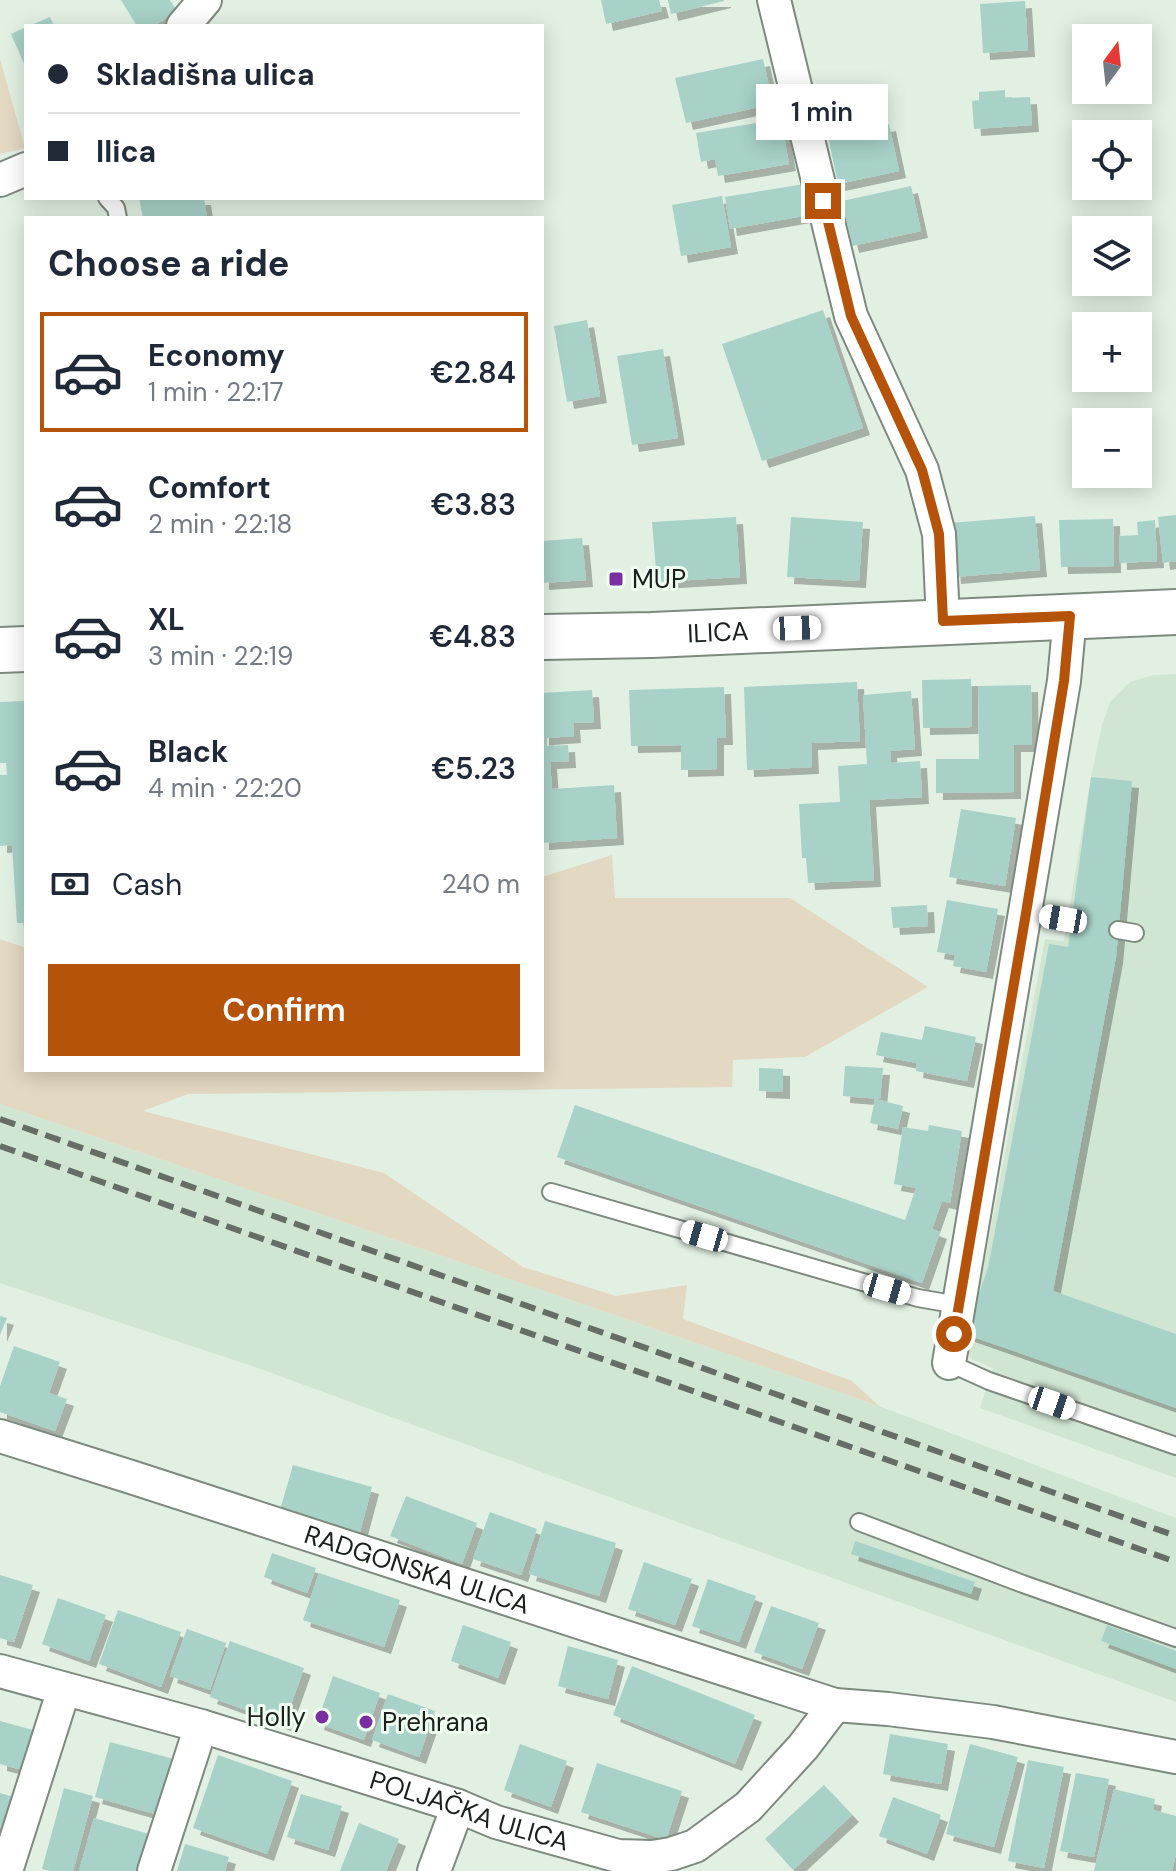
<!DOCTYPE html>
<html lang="en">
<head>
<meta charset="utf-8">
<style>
	:root { --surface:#fff; --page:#f2f2f3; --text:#1f2937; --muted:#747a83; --line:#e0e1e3; --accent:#b45309 }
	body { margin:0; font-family:"DM Sans",sans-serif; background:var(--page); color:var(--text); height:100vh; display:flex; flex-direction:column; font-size:30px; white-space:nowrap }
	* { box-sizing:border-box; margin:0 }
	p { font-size:26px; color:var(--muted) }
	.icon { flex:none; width:44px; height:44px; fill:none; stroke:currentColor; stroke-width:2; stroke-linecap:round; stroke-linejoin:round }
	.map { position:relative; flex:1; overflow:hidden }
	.details { position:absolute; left:24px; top:216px; width:520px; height:856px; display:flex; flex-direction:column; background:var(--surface); border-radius:0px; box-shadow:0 4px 20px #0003 }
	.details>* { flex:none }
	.banner { position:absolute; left:24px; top:24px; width:520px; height:176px; border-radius:0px; box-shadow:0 4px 20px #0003; display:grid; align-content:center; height:176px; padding:0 24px; background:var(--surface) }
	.needle { width:52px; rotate:15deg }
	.buttons { position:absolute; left:1072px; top:24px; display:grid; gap:16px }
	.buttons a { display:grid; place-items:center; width:80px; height:80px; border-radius:0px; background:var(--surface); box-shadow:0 4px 20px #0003; font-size:40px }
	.end { position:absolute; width:36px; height:36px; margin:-18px; border:10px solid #b45309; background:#fff; box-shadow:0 0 0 4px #fff }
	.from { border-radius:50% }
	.bubble { position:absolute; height:56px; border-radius:0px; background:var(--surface); box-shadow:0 4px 20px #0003; font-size:26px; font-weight:600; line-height:56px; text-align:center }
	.car { position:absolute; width:24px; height:48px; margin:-24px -12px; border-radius:10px; box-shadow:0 0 6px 2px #0007; background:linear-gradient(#fff 24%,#345 0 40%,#fff 0 76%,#345 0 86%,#fff 0) }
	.banner b { display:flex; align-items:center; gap:28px; height:76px; font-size:30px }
	.banner b+b { border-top:2px solid var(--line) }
	.banner i { width:20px; height:20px; background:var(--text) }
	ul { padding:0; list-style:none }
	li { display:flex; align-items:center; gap:24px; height:120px; margin:0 16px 12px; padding:0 8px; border:4px solid transparent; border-radius:0px }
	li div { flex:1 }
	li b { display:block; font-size:30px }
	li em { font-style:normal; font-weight:600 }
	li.current { border-color:var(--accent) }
	li>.icon { width:72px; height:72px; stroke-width:1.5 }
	h2 { padding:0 24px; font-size:36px; line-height:96px }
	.pay { display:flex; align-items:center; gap:20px; height:88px; padding:0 24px; font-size:30px }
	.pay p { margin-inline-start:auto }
	.button { display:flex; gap:16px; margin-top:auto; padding:16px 24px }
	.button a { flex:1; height:92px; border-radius:0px; background:var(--accent); color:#fff; font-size:32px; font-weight:600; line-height:92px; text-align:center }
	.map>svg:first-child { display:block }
</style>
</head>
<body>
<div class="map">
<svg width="1176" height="1871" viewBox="0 0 1176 1871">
	<defs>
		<filter id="shadow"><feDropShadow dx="7" dy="7" stdDeviation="0" flood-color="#0004"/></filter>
	</defs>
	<rect width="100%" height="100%" fill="#e2f0e3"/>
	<g fill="#d1e5d3">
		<polygon points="1176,674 1176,1478 980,1408 993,1368 971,1359 964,1343 964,1331 984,1265 1045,939 1064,941 1091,777 1102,725 1110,702 1130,682 1153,675"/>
		<polygon points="0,1104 879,1406 1176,1518 1176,1702 691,1527 255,1367 0,1283"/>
	</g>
	<g fill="#e3d8c2">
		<polygon points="0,59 25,148 0,154"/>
		<polygon points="612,855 615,898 790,898 928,987 805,1057 733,1060 732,1087 188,1094 143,1111 384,1173 523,1267 616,1296 687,1285 683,1319 852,1381 879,1406 0,1104 0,939 26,948 26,1070 542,1070 542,877"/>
	</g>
	<g fill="#a8d1c8" filter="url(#shadow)">
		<polygon points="121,0 170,0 177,11 154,26 137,26"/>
		<polygon points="601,0 659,0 662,11 606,24"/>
		<polygon points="668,0 724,0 724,1 671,14"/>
		<polygon points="1025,1 1028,50 983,53 980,4"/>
		<polygon points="50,17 54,26 29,26"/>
		<polygon points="26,27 26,68 11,34"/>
		<polygon points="763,59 773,104 686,123 675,78"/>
		<polygon points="1005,90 1005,98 1030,97 1032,125 974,129 972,101 979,100 979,92"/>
		<polygon points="781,119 789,164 718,176 715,159 701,162 696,133"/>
		<polygon points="889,124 899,171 838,184 828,136"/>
		<polygon points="804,184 809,215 730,229 725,197"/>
		<polygon points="911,186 921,231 852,246 842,201"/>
		<polygon points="722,196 731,247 681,256 672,205"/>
		<polygon points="139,198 204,198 207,218 143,218"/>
		<polygon points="823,310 863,428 762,461 722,344"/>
		<polygon points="587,320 600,396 567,402 554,326"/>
		<polygon points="663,349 678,438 632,445 617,356"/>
		<polygon points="1176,515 1176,561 1163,563 1158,517"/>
		<polygon points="1035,516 1040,570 954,577 949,523"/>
		<polygon points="736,517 740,577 657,582 652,522"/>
		<polygon points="791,517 863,522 859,581 787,577"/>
		<polygon points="1113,519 1114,566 1061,567 1059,520"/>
		<polygon points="1155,520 1157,561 1120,563 1119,536 1138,535 1137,522"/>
		<polygon points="582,538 586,580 542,583 542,541"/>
		<polygon points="971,679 972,727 923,728 922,680"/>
		<polygon points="857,682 860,741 811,743 812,767 747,770 744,687"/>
		<polygon points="1031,685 1032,745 1014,745 1014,792 936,793 936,759 979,759 978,686"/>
		<polygon points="724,687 726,738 717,738 717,769 681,770 681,745 631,746 629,690"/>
		<polygon points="592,690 594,722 573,723 574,736 547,738 547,746 568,745 569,761 550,762 552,789 614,785 617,838 542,843 542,693"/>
		<polygon points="911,691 915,749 890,751 891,763 920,761 922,797 869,800 874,880 808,883 806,858 802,858 799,804 840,802 838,766 867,764 863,695"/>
		<polygon points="26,701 26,923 17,923 12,845 0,846 0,775 7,775 6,763 0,763 0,702"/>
		<polygon points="1091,777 1132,781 1116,957 1053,1291 1176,1334 1176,1408 965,1334 988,1268 1049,944 1068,947"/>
		<polygon points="961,809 1016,818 1005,886 949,877"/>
		<polygon points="947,900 998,909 986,972 953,966 955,955 937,952"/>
		<polygon points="927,905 928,926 893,928 891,907"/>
		<polygon points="925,1026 976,1037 967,1081 916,1071 917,1063 876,1055 881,1032 922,1040"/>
		<polygon points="845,1066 883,1068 880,1099 843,1096"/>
		<polygon points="759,1068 783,1069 783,1092 759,1091"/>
		<polygon points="875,1099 903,1106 898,1129 870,1123"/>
		<polygon points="575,1105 905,1220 916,1188 894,1184 903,1127 928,1131 929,1125 962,1131 950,1203 942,1201 932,1229 940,1232 922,1283 557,1157"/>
		<polygon points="0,1316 7,1318 0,1335"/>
		<polygon points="14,1346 60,1362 49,1393 67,1399 55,1431 0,1412 0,1386"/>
		<polygon points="293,1465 372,1487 360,1532 280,1510"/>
		<polygon points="406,1496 477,1523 462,1564 390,1536"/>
		<polygon points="490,1512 537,1529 521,1575 473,1559"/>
		<polygon points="545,1521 616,1543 599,1596 529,1574"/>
		<polygon points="855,1541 975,1582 971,1594 851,1554"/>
		<polygon points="272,1553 316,1568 307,1593 264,1577"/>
		<polygon points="644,1562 692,1579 675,1625 628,1609"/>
		<polygon points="319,1573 400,1600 384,1647 303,1620"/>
		<polygon points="0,1575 33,1585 14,1642 0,1638"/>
		<polygon points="708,1579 756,1596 739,1642 692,1626"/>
		<polygon points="58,1598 106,1615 89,1661 42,1644"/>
		<polygon points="771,1606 819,1623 802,1669 754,1652"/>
		<polygon points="118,1610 181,1632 161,1687 99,1664"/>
		<polygon points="463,1625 511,1642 498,1678 451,1661"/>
		<polygon points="1107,1625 1176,1651 1176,1669 1101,1641"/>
		<polygon points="187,1629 226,1643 210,1690 170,1676"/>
		<polygon points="230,1641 304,1668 284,1724 210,1697"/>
		<polygon points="568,1646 618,1660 608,1699 558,1686"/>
		<polygon points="632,1666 755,1715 735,1764 613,1715"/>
		<polygon points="333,1676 380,1693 364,1740 317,1723"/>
		<polygon points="388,1694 435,1711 419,1757 372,1740"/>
		<polygon points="0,1721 33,1730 23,1770 0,1764"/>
		<polygon points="890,1734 948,1744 941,1784 883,1774"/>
		<polygon points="110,1742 174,1759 159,1815 95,1797"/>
		<polygon points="520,1744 567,1761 551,1807 504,1790"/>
		<polygon points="970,1744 1018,1757 994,1847 946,1834"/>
		<polygon points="218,1755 292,1781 267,1854 193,1828"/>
		<polygon points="1028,1760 1064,1767 1044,1868 1008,1861"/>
		<polygon points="597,1763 682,1791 666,1840 581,1812"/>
		<polygon points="1076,1773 1109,1779 1094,1857 1060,1851"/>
		<polygon points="824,1785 852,1815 793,1870 765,1839"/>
		<polygon points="64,1788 93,1796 73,1871 50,1871 42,1869"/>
		<polygon points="1114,1789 1155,1799 1153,1810 1176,1816 1176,1853 1172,1871 1094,1871"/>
		<polygon points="0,1793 14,1797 0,1848"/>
		<polygon points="301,1794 342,1806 328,1850 287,1837"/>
		<polygon points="893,1797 941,1815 927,1854 879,1836"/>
		<polygon points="94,1818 149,1834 138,1871 79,1871"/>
		<polygon points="359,1823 399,1839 386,1871 340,1871"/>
		<polygon points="185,1844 229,1857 225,1871 177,1871"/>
	</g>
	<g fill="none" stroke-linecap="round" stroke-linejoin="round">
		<g stroke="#7d8a7e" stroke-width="20">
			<g id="service">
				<polyline points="107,198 116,208 118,218"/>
				<polyline points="1026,913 1071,920"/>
				<polyline points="1118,930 1135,933"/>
				<polyline points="551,1192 918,1298 958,1305"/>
				<polyline points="949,1363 989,1381 1176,1446"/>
				<polyline points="859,1522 1023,1584 1176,1638"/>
			</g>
		</g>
		<g stroke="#7d8a7e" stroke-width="36">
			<g id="minor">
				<polyline points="774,0 851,316 922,470 939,534 943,621"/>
				<polyline points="183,26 205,0"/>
				<polyline points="0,180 26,169"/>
				<polyline points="949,1363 1064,681 1070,616"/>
				<path id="s1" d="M0,1436L131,1477L835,1705L888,1709L993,1722L1176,1757"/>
				<path id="s2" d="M0,1671L201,1726L458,1806L496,1822L618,1856L652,1857L671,1854L695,1846L748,1807L803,1747L835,1705"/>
				<polyline points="6,1871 64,1689"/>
				<polyline points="154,1871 201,1726"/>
				<polyline points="434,1871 458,1806"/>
			</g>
		</g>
		<g stroke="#7d8a7e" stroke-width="48">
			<g id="secondary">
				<path id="s3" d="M542,637L652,635L1176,612"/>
				<polyline points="0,650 26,649"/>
			</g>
		</g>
		<use href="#service" stroke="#fff" stroke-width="16"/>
		<use href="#minor" stroke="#fff" stroke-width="32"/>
		<use href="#secondary" stroke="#fff" stroke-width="44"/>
		<g stroke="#656d66" stroke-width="6" stroke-dasharray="16 8" stroke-linecap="butt">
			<polyline points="0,1119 1176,1536"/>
			<polyline points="0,1146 1176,1562"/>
		</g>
	</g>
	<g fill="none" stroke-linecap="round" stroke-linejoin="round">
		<polyline stroke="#b45309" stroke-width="10" points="823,201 851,316 922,470 939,534 943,621 1070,616 1064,681 1026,913 954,1334"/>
	</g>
	<g fill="#792fa1" stroke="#effef0" stroke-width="3">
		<rect x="608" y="571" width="16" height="16" rx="4"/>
		<circle cx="322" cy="1717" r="8"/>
		<circle cx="366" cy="1722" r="8"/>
	</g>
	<g text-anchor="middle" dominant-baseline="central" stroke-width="6" stroke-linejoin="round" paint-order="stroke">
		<g font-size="26" fill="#1b201c" stroke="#effef0" text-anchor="start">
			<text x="632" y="579">MUP</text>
			<text x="306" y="1717" text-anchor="end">Holly</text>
			<text x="382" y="1722">Prehrana</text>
		</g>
		<g font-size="26" fill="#1b201c" stroke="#effef0">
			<text stroke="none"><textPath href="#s3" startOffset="176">ILICA</textPath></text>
			<text stroke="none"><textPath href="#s1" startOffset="438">RADGONSKA ULICA</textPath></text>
			<text stroke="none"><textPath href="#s2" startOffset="490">POLJAČKA ULICA</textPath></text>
		</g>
	</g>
</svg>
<div class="buttons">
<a><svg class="needle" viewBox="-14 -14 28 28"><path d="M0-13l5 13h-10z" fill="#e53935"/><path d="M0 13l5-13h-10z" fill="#747a83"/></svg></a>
<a><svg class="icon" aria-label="locate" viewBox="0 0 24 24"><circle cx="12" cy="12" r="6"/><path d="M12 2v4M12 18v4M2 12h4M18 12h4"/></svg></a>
<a><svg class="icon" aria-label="layers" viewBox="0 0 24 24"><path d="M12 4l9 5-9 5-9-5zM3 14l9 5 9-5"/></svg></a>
<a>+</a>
<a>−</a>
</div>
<i class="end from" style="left:954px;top:1334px"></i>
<i class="end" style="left:823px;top:201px"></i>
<div class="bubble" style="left:756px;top:84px;width:132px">1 min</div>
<i class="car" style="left:797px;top:628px;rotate:88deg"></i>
<i class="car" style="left:1063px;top:919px;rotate:280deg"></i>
<i class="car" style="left:704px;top:1236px;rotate:286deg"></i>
<i class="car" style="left:887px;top:1289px;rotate:106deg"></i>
<i class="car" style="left:1052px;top:1403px;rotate:109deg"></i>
<div class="banner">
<b><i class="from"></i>Skladišna ulica</b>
<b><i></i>Ilica</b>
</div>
<section class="details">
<h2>Choose a ride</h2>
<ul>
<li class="current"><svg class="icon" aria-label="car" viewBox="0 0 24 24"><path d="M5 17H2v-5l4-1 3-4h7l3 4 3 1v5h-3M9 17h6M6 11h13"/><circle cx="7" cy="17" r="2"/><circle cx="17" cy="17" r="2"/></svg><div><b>Economy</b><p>1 min · 22:17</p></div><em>€2.84</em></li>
<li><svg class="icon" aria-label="car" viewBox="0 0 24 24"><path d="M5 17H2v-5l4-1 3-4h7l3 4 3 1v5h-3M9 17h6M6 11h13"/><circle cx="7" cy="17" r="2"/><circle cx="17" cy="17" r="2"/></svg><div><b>Comfort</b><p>2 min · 22:18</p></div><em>€3.83</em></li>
<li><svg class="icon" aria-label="car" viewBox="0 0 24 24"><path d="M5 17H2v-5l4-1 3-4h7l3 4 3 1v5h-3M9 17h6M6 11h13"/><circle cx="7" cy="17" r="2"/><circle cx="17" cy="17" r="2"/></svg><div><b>XL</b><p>3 min · 22:19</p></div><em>€4.83</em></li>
<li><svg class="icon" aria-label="car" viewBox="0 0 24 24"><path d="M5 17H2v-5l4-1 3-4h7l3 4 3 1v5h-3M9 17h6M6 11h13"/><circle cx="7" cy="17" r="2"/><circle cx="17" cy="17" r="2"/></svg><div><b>Black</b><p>4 min · 22:20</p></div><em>€5.23</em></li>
</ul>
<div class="pay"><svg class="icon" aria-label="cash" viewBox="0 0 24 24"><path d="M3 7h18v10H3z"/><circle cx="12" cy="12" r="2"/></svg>Cash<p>240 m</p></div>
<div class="button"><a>Confirm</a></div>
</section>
</div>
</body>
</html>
